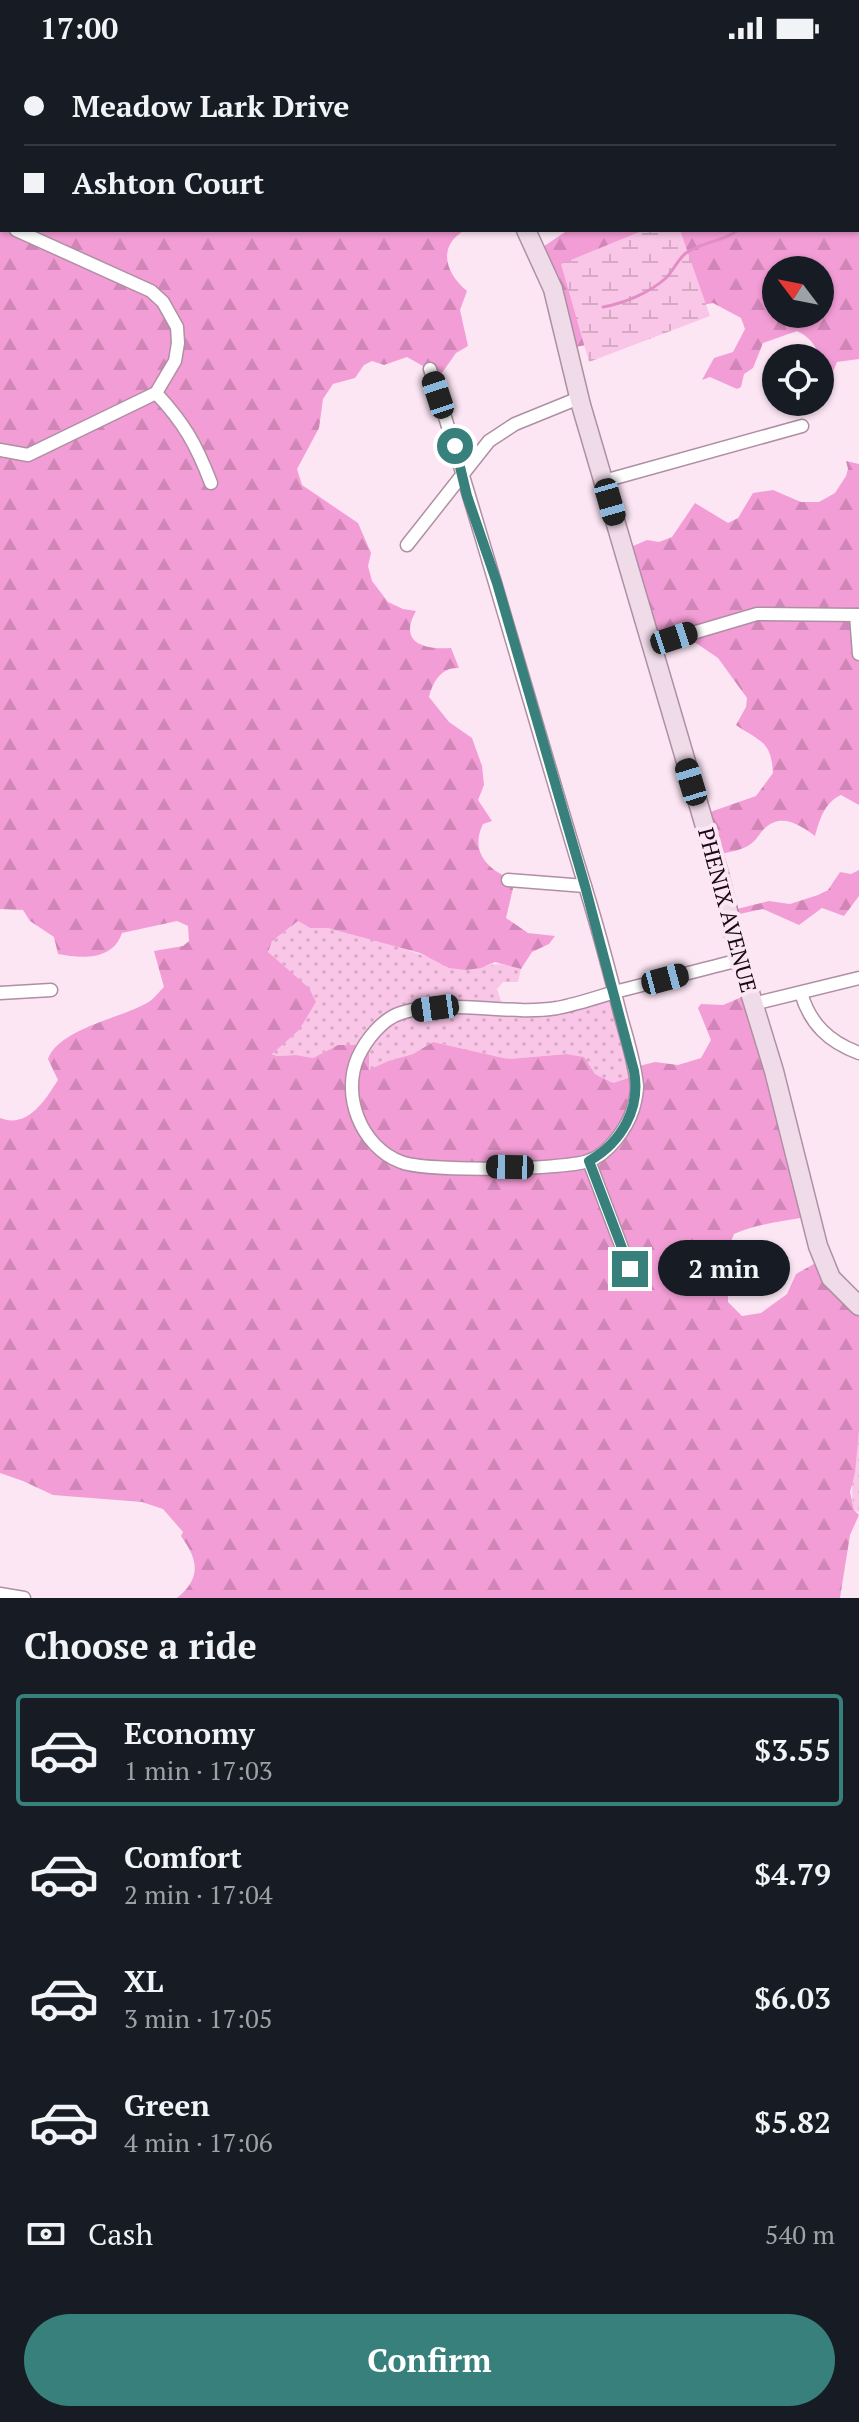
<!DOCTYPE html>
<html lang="en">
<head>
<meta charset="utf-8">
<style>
	:root { --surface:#171b24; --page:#242831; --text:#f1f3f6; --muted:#9ea1a6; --line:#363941; --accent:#38807c }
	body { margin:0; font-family:"PT Serif",serif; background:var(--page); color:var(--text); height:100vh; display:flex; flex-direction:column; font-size:30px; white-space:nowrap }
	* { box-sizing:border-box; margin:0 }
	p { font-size:26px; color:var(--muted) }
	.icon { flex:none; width:44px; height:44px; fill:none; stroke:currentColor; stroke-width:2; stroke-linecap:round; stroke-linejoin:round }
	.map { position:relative; height:1542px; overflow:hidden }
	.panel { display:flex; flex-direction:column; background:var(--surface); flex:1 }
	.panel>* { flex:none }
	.guide { position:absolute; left:0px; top:0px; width:860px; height:176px; box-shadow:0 2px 6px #0004; display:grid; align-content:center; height:176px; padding:0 24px; background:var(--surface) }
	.needle { width:52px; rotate:302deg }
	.buttons { position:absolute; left:762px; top:200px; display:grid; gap:16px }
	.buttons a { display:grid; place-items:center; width:72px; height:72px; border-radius:50%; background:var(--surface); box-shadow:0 2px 6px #0004; font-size:40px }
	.end { position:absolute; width:36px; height:36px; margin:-18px; border:10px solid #38807c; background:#fff; box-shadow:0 0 0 4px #fff }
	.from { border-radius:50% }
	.bubble { position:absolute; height:56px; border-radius:28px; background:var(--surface); box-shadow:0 2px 6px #0004; font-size:26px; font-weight:700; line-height:56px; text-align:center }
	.car { position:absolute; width:24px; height:48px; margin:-24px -12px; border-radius:10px; box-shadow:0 0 6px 2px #0007; background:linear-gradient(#222 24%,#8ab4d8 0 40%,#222 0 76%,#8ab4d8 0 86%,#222 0) }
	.guide b { display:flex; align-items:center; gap:28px; height:76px; font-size:30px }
	.guide b+b { border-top:2px solid var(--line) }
	.guide i { width:20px; height:20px; background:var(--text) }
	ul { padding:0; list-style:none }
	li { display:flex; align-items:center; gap:24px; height:112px; margin:0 16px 12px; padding:0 8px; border:4px solid transparent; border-radius:8px }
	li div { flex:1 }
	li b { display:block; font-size:30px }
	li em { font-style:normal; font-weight:700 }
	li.on { border-color:var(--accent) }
	li>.icon { width:72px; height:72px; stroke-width:1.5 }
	h2 { padding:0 24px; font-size:36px; line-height:96px }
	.pay { display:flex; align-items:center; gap:20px; height:88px; padding:0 24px; font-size:30px }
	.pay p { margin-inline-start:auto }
	.cta { display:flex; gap:16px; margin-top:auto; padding:16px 24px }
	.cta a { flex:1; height:92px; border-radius:48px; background:var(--accent); color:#fff; font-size:32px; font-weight:700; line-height:92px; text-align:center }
	.status { display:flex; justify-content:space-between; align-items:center; height:56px; padding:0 40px; background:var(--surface); direction:ltr }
	.status svg { height:22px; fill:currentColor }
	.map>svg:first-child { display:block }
</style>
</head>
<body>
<div class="status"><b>17:00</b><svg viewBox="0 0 49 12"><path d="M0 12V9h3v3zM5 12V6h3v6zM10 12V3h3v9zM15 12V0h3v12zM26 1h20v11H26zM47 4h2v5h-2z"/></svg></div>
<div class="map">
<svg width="859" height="1542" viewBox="0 0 859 1542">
	<defs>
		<pattern id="grass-dots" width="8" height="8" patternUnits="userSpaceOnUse" patternTransform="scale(2)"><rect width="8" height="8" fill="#fac6e7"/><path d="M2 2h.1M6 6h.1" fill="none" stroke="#d6a9c5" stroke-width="1.8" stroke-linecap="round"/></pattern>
		<pattern id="forest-firs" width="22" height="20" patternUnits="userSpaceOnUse" patternTransform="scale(2)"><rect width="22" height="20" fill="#f39dd6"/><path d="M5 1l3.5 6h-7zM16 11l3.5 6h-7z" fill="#d086b7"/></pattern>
		<pattern id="wetland-marsh" width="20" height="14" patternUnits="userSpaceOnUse" patternTransform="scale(2)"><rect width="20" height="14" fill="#fac6e7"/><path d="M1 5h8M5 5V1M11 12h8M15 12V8" fill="none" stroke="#d6a9c5"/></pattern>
	</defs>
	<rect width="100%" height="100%" fill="#fce6f4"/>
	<g fill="url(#grass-dots)">
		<path d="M298,865L310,872H328L375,883L466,914C492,910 493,904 521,913L518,926H503L497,933L502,948L539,955L613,936L635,1013L628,1022L613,1027L595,1018L583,1001L567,998L508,1003L433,986L413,998L388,1005L368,1015L369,1003L338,989L313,1002L295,999L277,1000L272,997L299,974L286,914L268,896L272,885Z"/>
		<path d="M859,1374V1456L854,1454C849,1433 855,1397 859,1374Z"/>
	</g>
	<g fill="url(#forest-firs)" fill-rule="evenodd">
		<path d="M0,0L745,2H2V174H465C437,190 445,217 467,235L460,254L468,290L456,297L437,324L430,314L407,301L384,309L372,305L364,309L355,322L333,328L323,343L319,372L297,413L302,429L358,467L371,497L368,510L372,525L388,546L403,553L416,555C398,587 424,594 451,592L459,612C442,611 433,625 429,641L449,666L472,682L482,710L484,729L478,744L492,765L483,768C469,796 489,816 515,824L506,862L528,877L555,880L549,888L532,896L521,913L495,906L481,912L466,914L449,912L420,897L328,872H310L298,865L272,885L268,896L309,932L316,946L299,974L272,998L277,1000L296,999L313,1002L338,989H360L369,997V1014L388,1005L413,998L433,986L508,1003L567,998L584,1001L595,1018L613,1027L628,1022L639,1010L655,1006L678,1009L701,1002L711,984L698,952L701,948L723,949L749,938L809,1160C784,1166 757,1167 734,1178L726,1198L734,1210L728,1232V1246L742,1260L761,1257L787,1238L796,1218L821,1204L859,1250V1374L855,1417L850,1436L854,1454L859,1459L850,1479L840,1542H177C202,1521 198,1504 181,1480L183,1476L163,1453L142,1446L53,1439L23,1425L0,1417V1062C28,1073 45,1044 58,1024L48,1003C58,974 119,962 145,948C152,945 158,937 164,931L154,895L183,890L189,885L188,870L177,865L122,877C113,904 83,903 58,898L54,881L30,865L23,854L0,853Z"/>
		<path d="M859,37V303L837,306L829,326L820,333C820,306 823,288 797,275L763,287L753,312L744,318L741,331L737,333L710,321L702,324L714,302L733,296L745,273L741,262L713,247L682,253L615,284L569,292L537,195L565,176L858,174ZM776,214H820V258H776Z"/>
		<path d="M846,405L859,408V749L841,739C824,747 820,763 815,780C800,769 781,756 764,773C760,777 757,783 752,787C743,795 727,796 716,799L702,762L713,755L756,740L773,717C771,685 761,686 736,669L746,651L747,642L718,602L690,583L652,587L626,493L647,484L659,486L672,481L695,447L728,467L738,462L753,437L773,434L801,446H819L835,437L846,420L848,413Z"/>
		<polygon points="859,814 859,840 844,860 822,852 799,869 763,853 730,860 729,855 769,845 790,848 818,839 828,834 840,816 851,818"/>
	</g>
	<polygon fill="url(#wetland-marsh)" points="644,174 680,174 710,260 589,306 561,208"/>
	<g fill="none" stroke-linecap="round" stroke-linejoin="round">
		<g stroke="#e28dc6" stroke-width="3">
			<polyline points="858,147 859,147"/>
			<path d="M603,251C625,247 649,237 666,222C673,215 678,203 686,197C701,186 723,186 738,174"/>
		</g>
		<g stroke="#af8fa3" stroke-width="15">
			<g id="street">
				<polyline points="526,2 530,0"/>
				<polyline points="0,167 2,168"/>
				<path d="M430,313C483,480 530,649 581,817C596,865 609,913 621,961C627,983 635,1007 637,1030C637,1037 635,1046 633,1053C627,1072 608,1099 588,1105C561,1114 426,1116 401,1106C361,1091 341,1039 358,1001C366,984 382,963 401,957C450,942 508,960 557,952C578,948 598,941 618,935C659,925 699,914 740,904"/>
				<path d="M156,337C184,367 196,388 211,427"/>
				<polyline points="0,394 28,399 156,337 175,305 178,287 177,271 163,246 151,235 16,174"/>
				<polyline points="604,425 802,370"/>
				<polyline points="407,489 489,385 515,368 579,342"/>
				<polyline points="856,559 859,598"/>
				<polyline points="652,589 757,558 859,559"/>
				<polyline points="508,824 585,830"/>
				<polyline points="0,937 51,934"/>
				<path d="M801,937C810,968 829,986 859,997"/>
				<polyline points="753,948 859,922"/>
				<polyline points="589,1105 630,1213"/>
				<polyline points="0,1538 24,1542"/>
			</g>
		</g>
		<g stroke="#af8fa3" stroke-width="21">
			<g id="secondary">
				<polyline points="439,0 440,2"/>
				<polyline points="526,174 553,233 581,349 719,818 740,904 774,1015 818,1190 831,1222 859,1250"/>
			</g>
		</g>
		<use href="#street" stroke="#fff" stroke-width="12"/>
		<use href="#secondary" stroke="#f0dce9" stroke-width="18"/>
	</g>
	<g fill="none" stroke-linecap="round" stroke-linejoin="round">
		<path stroke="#38807c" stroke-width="10" d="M455,390L467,440L497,527L585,830L634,1015C641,1052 622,1086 589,1105L630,1213"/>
	</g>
	<g text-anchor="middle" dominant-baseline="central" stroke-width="8" stroke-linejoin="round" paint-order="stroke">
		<g font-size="22" fill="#160a12" stroke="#fce6f4">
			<text transform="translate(728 854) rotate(75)">PHENIX AVENUE</text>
		</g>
	</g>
</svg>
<div class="buttons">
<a><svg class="needle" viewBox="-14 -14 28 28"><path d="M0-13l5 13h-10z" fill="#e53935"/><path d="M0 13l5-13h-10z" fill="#9ea1a6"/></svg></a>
<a><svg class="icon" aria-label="locate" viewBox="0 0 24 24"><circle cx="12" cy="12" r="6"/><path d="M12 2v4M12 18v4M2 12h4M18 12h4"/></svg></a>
</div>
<i class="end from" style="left:455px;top:390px"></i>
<i class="end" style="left:630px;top:1213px"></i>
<div class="bubble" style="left:658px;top:1184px;width:132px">2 min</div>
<i class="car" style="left:438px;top:339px;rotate:342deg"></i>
<i class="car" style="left:610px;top:446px;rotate:164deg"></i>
<i class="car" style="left:674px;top:582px;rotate:72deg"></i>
<i class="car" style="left:691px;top:726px;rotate:343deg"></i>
<i class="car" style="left:665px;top:923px;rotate:75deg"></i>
<i class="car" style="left:435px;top:952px;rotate:262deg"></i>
<i class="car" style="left:510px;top:1111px;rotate:271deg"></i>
<div class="guide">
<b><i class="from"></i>Meadow Lark Drive</b>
<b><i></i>Ashton Court</b>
</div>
</div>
<section class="panel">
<h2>Choose a ride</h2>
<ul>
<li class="on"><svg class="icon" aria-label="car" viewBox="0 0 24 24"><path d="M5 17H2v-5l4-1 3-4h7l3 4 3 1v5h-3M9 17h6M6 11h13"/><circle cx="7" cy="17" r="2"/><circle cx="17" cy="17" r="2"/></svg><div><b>Economy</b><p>1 min · 17:03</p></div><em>$3.55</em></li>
<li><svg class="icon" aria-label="car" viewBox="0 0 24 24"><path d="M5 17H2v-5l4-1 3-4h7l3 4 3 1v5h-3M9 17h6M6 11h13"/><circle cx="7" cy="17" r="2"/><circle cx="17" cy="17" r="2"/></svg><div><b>Comfort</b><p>2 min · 17:04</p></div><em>$4.79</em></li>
<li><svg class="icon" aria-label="car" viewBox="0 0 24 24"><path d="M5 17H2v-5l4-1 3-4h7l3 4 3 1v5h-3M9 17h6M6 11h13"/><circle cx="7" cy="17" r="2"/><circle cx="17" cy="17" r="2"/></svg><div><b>XL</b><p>3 min · 17:05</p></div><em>$6.03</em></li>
<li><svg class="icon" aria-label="car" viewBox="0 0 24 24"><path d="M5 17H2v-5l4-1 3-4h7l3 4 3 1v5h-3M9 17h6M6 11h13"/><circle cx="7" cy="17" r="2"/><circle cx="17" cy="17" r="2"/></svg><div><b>Green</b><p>4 min · 17:06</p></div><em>$5.82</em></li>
</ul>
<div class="pay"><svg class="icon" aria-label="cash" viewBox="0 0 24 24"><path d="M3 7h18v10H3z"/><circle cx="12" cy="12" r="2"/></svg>Cash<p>540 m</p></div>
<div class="cta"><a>Confirm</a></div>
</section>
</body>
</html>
